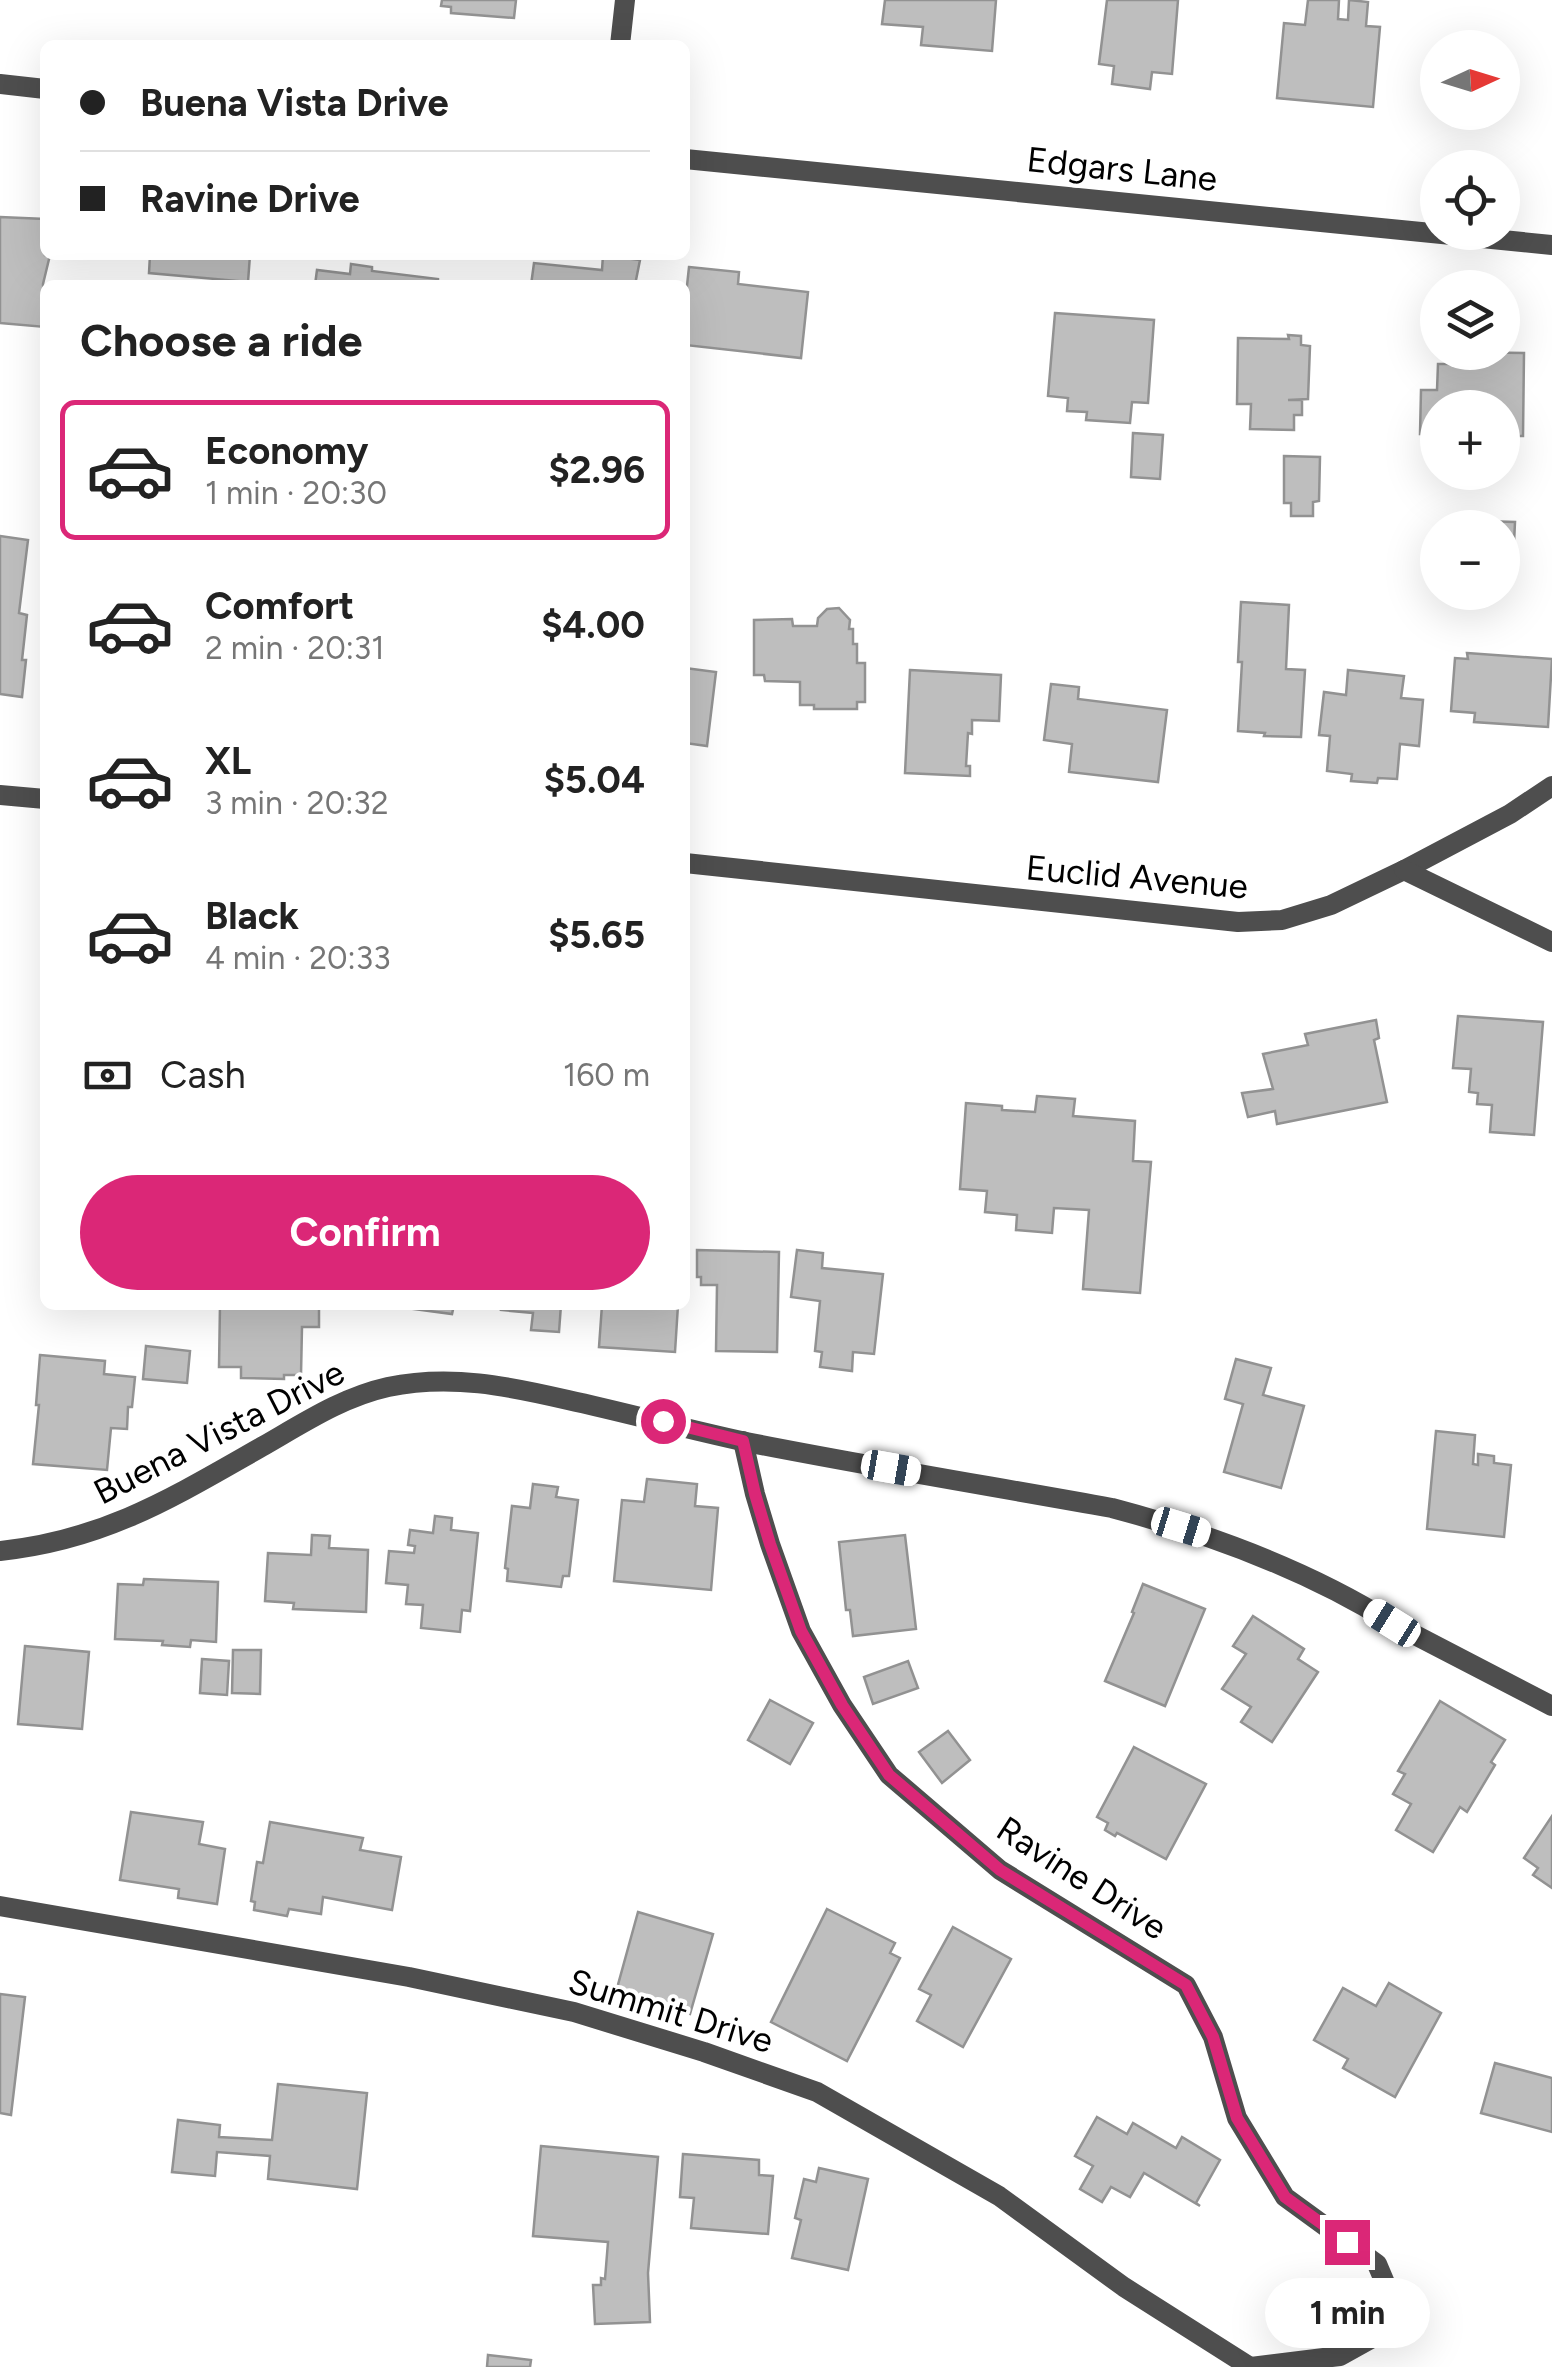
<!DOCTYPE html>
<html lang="en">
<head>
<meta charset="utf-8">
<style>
	:root { --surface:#fff; --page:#f6f6f6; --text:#222; --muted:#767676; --line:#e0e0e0; --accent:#db2777 }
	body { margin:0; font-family:Figtree,sans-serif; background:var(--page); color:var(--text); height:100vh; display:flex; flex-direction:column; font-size:38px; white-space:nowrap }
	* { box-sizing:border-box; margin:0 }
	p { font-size:32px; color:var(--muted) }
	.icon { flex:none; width:55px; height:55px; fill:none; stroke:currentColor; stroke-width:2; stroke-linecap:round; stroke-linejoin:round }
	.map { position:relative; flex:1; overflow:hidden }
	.details { position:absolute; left:40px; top:280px; width:650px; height:1030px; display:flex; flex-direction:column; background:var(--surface); border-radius:15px; box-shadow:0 10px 40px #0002 }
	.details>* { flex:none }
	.guide { position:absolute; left:40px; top:40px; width:650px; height:220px; border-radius:15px; box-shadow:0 10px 40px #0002; display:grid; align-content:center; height:220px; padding:0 40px; background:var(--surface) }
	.needle { width:65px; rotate:86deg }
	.fabs { position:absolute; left:1420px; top:30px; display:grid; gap:20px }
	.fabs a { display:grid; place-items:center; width:100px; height:100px; border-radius:50%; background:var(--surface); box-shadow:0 10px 40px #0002; font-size:50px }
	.end { position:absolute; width:45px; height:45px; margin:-22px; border:12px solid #db2777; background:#fff; box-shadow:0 0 0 5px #fff }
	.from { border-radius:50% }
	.bubble { position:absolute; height:70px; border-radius:35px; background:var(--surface); box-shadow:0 10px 40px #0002; font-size:32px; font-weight:700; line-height:70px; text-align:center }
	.car { position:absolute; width:30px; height:60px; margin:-30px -15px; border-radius:12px; box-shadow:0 0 8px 2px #0007; background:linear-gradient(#fff 24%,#345 0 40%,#fff 0 76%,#345 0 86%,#fff 0) }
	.guide b { display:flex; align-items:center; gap:35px; height:95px; font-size:38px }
	.guide b+b { border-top:2px solid var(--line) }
	.guide i { width:25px; height:25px; background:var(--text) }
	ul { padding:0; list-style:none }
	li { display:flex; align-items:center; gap:30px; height:140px; margin:0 20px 15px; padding:0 20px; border:5px solid transparent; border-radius:15px }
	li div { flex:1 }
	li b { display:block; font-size:38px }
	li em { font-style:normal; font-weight:700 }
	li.active { border-color:var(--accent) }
	li>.icon { width:90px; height:90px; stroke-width:1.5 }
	h2 { padding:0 40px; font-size:45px; line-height:120px }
	.pay { display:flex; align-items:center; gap:25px; height:110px; padding:0 40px; font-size:38px }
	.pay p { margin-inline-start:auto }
	.button { display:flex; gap:20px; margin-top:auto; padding:20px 40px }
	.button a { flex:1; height:115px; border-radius:60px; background:var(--accent); color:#fff; font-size:40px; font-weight:700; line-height:115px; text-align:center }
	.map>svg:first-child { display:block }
</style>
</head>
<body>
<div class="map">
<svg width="1552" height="2367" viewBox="0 0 1552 2367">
	<rect width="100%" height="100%" fill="#fff"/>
	<g fill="#bebebe" stroke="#929292" stroke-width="2.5">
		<polygon points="442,0 516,0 514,18 451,13 451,7 441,6"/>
		<polygon points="885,0 996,0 992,51 921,45 923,27 882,24"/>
		<polygon points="1107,0 1178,0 1172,74 1152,72 1150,89 1112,84 1114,66 1099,64"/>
		<polygon points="1308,0 1339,0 1338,19 1348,20 1349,0 1368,2 1366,26 1380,27 1373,107 1277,98 1284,23 1305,25"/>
		<polygon points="0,217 45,219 45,255 50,255 43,284 45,327 0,323"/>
		<polygon points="150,255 250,255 248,282 149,273"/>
		<polygon points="603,255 640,260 635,285 531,285 534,263 602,270"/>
		<polygon points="351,264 372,267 372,271 438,279 438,285 315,285 317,270 350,274"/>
		<polygon points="689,267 739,272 738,284 808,292 801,358 685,345 685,304"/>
		<polygon points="1055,313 1154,320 1148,403 1132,402 1130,423 1086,420 1087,412 1067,411 1068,398 1048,396"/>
		<polygon points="1288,335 1301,336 1301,345 1310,346 1308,399 1288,400 1302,400 1302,415 1294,415 1294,430 1250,429 1251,404 1237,404 1238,338 1289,339"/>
		<polygon points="1459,352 1524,353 1523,436 1502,436 1502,408 1438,408 1438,435 1420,434 1421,390 1437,390 1438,364 1458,364"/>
		<polygon points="1133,433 1163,435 1160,479 1131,477"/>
		<polygon points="1284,456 1320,457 1319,501 1313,502 1313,516 1291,516 1291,503 1284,503"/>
		<polygon points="1483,521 1515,522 1513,565 1506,565 1505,575 1502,575 1502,528 1483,528"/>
		<polygon points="0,536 28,540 19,613 27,615 22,660 26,660 22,697 0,694"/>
		<polygon points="1241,602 1289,605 1286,669 1305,670 1301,737 1264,736 1265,733 1238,731 1242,662 1238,662"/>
		<polygon points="839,608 850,620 849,629 853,629 853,644 857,644 857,663 865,663 865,702 857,702 857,709 814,709 814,705 800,705 800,682 765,681 764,675 754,675 754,620 792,619 793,626 817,626 818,618 827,609"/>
		<polygon points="1467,653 1552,659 1548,727 1474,722 1475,713 1451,711 1455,658 1468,659"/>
		<polygon points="685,668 716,672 707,746 685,743"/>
		<polygon points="910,670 1001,675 999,721 972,720 972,734 968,733 966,766 970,766 970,776 905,773"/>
		<polygon points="1348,670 1404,676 1401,698 1423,700 1419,746 1400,744 1397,779 1378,778 1377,783 1351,781 1352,774 1327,771 1330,736 1319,735 1324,692 1346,695"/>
		<polygon points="1051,684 1079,687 1078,699 1167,710 1158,782 1069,772 1072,744 1044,740"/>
		<polygon points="1458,1016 1543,1022 1534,1135 1490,1132 1492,1105 1477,1104 1478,1093 1469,1092 1471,1069 1453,1068"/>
		<polygon points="1376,1020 1379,1038 1374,1040 1387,1102 1277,1124 1275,1111 1248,1117 1242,1093 1273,1089 1263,1054 1308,1045 1305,1034"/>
		<polygon points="1037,1096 1075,1099 1073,1116 1135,1121 1133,1161 1151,1162 1140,1293 1083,1289 1089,1210 1054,1208 1052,1233 1016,1230 1017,1215 985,1212 987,1191 960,1189 966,1103 1002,1106 1002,1110 1035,1112"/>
		<polygon points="697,1250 779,1252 777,1352 716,1351 717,1285 701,1285 701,1277 697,1277"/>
		<polygon points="797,1250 823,1253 822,1268 883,1274 874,1354 853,1352 852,1371 820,1367 822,1352 815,1351 820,1301 791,1297"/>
		<polygon points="220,1305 319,1305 319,1327 302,1327 301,1375 284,1375 284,1379 241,1378 241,1367 219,1367"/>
		<polygon points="384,1305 459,1305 454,1305 452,1314"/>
		<polygon points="502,1305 561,1305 559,1332 531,1330 533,1313 501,1310"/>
		<polygon points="602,1305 678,1305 675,1352 599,1347"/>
		<polygon points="146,1346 190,1351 187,1383 143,1379"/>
		<polygon points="40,1355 105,1361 104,1374 135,1377 132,1407 128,1407 127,1429 111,1428 107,1470 33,1464 39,1405 36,1405"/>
		<polygon points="1236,1359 1271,1368 1263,1395 1304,1406 1281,1488 1224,1472 1243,1404 1225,1399"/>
		<polygon points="1436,1431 1475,1435 1473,1464 1478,1465 1478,1454 1494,1456 1494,1463 1511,1465 1504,1537 1427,1529"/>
		<polygon points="647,1479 697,1484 695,1506 718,1508 711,1590 614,1581 622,1500 644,1502"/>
		<polygon points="533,1484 558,1487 556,1497 578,1500 569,1576 563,1576 561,1587 507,1581 508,1569 505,1568 512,1506 530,1508"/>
		<polygon points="435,1516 452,1518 451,1530 478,1533 470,1611 462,1610 460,1632 421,1628 423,1605 406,1604 408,1585 386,1583 389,1551 414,1553 415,1546 408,1545 410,1530 433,1533"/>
		<polygon points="312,1535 330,1536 329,1548 368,1550 366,1612 293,1609 294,1603 265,1601 268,1553 311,1555"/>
		<polygon points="905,1535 916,1629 853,1636 850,1610 846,1610 839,1542"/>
		<polygon points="144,1579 218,1582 216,1642 191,1640 190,1647 162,1645 163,1641 115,1639 118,1584 143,1585"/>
		<polygon points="1143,1584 1205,1609 1165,1706 1105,1681 1134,1613 1132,1612"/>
		<polygon points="1253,1616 1304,1649 1298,1659 1318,1672 1272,1742 1241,1722 1251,1707 1222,1689 1246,1654 1233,1646"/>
		<polygon points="25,1646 89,1652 82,1729 18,1724"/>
		<polygon points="233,1650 261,1650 260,1694 232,1693"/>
		<polygon points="202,1659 229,1661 227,1695 200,1693"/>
		<polygon points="908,1661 918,1688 873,1704 864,1677"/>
		<polygon points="770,1700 813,1723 790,1764 748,1740"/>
		<polygon points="1440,1701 1505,1740 1491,1762 1495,1765 1467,1812 1460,1807 1433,1852 1396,1830 1411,1804 1393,1794 1405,1774 1398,1771"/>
		<polygon points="948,1731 970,1760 942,1783 919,1752"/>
		<polygon points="1134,1747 1206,1784 1166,1859 1117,1833 1115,1836 1105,1830 1108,1823 1097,1817"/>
		<polygon points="131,1812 203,1822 199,1844 225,1849 217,1904 178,1898 179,1889 120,1880"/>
		<polygon points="1552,1816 1552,1888 1533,1875 1538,1868 1524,1858"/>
		<polygon points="270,1822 363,1838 360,1850 401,1857 392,1910 323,1897 321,1914 289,1909 287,1916 254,1910 255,1902 251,1901 257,1862 263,1863"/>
		<polygon points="827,1909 895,1943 890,1953 900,1958 847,2061 771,2022"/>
		<polygon points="638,1912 713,1934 690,2014 616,1992"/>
		<polygon points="953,1927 1011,1959 963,2047 917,2021 931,1995 919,1989"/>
		<polygon points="1389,1983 1441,2013 1395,2097 1343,2068 1348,2059 1314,2040 1343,1988 1376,2006"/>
		<polygon points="0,1994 25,1997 11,2115 0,2113"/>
		<polygon points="1495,2063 1552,2078 1552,2132 1481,2113"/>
		<polygon points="278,2084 367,2093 357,2189 268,2179 270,2156 217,2152 215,2176 172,2172 178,2120 220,2125 219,2137 272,2140"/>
		<polygon points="1097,2117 1127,2134 1133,2123 1176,2148 1182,2137 1220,2160 1196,2203 1200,2206 1144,2173 1130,2197 1111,2187 1102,2202 1080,2189 1093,2166 1075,2156"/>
		<polygon points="541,2146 658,2157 648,2273 650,2322 595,2324 593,2285 601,2285 601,2278 605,2279 608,2242 533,2236"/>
		<polygon points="683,2154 759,2160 759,2175 773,2176 768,2234 691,2228 694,2198 680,2197"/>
		<polygon points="819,2168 868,2179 848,2270 792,2258 801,2220 795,2218 804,2179 816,2182"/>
		<polygon points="488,2355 531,2360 530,2367 487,2367"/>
	</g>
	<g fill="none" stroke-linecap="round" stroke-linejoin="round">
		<g stroke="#4e4e4e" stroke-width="20">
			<polyline points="620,45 625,0"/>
			<polyline points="0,84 45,89"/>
			<polyline points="685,159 1552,245"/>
			<polyline points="0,795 45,799"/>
			<polyline points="685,863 1238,922 1282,920 1331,905 1404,870 1510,814 1552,786"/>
			<polyline points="1404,870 1552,942"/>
			<polyline points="743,1441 755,1494 770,1544 801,1631 842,1705 889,1775 1000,1870 1186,1985 1213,2037 1237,2118 1285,2197 1377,2264 1394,2304 1376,2336 1340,2356 1251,2367"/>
			<path d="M0,1551C106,1540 175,1496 265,1445C305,1422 343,1397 388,1387C450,1374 508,1386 568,1400C627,1413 686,1429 746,1442C867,1466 990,1486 1112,1508C1210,1534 1306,1569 1392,1623L1552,1706"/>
			<polyline points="0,1906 409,1977 574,2012 704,2052 817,2092 999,2196 1124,2287 1250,2367"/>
		</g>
	</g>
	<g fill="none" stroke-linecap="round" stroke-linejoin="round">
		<polyline stroke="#db2777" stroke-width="12" points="663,1421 743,1441 755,1494 770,1544 801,1631 842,1705 889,1775 1000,1870 1186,1985 1213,2037 1237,2118 1285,2197 1347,2242"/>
	</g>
	<g text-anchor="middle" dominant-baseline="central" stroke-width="8" stroke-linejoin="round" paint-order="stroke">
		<g font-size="35" fill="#000" stroke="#fff">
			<text transform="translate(1122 169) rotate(6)">Edgars Lane</text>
			<text transform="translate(1137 877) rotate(5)">Euclid Avenue</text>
			<text transform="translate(219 1432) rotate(-27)">Buena Vista Drive</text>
			<text transform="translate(1082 1878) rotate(33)">Ravine Drive</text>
			<text transform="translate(671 2011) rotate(17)">Summit Drive</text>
		</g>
	</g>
</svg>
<div class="fabs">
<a><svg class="needle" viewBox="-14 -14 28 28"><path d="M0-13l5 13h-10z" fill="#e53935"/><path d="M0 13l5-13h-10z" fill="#767676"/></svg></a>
<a><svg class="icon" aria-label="locate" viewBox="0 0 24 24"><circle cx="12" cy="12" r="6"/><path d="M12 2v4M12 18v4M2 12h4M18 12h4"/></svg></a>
<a><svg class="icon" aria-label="layers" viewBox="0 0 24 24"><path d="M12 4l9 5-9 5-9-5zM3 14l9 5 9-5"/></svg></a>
<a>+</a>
<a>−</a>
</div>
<i class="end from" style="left:663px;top:1421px"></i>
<i class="end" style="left:1347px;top:2242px"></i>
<div class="bubble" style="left:1265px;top:2278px;width:165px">1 min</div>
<i class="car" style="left:891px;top:1468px;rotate:100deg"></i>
<i class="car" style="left:1181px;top:1527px;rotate:107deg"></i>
<i class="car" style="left:1392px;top:1623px;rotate:302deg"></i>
<div class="guide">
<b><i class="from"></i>Buena Vista Drive</b>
<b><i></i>Ravine Drive</b>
</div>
<section class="details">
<h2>Choose a ride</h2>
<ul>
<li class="active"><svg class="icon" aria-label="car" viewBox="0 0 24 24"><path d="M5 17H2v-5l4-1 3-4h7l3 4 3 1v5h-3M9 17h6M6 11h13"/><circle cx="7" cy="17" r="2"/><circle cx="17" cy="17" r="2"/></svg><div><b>Economy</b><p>1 min · 20:30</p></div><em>$2.96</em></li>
<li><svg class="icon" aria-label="car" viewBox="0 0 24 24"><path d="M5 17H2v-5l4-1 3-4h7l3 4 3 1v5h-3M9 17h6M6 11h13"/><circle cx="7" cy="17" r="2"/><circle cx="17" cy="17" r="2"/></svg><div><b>Comfort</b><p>2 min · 20:31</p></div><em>$4.00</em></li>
<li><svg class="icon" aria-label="car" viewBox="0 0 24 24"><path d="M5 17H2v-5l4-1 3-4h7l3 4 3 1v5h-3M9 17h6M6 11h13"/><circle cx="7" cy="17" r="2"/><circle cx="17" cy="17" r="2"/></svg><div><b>XL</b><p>3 min · 20:32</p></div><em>$5.04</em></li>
<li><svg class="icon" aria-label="car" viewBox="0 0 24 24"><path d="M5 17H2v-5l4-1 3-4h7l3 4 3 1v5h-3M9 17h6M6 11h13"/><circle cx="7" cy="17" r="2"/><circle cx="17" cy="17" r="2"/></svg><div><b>Black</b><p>4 min · 20:33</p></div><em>$5.65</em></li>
</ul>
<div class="pay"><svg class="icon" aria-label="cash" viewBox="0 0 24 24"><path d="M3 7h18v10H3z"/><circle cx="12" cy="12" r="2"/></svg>Cash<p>160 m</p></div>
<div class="button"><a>Confirm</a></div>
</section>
</div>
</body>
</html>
